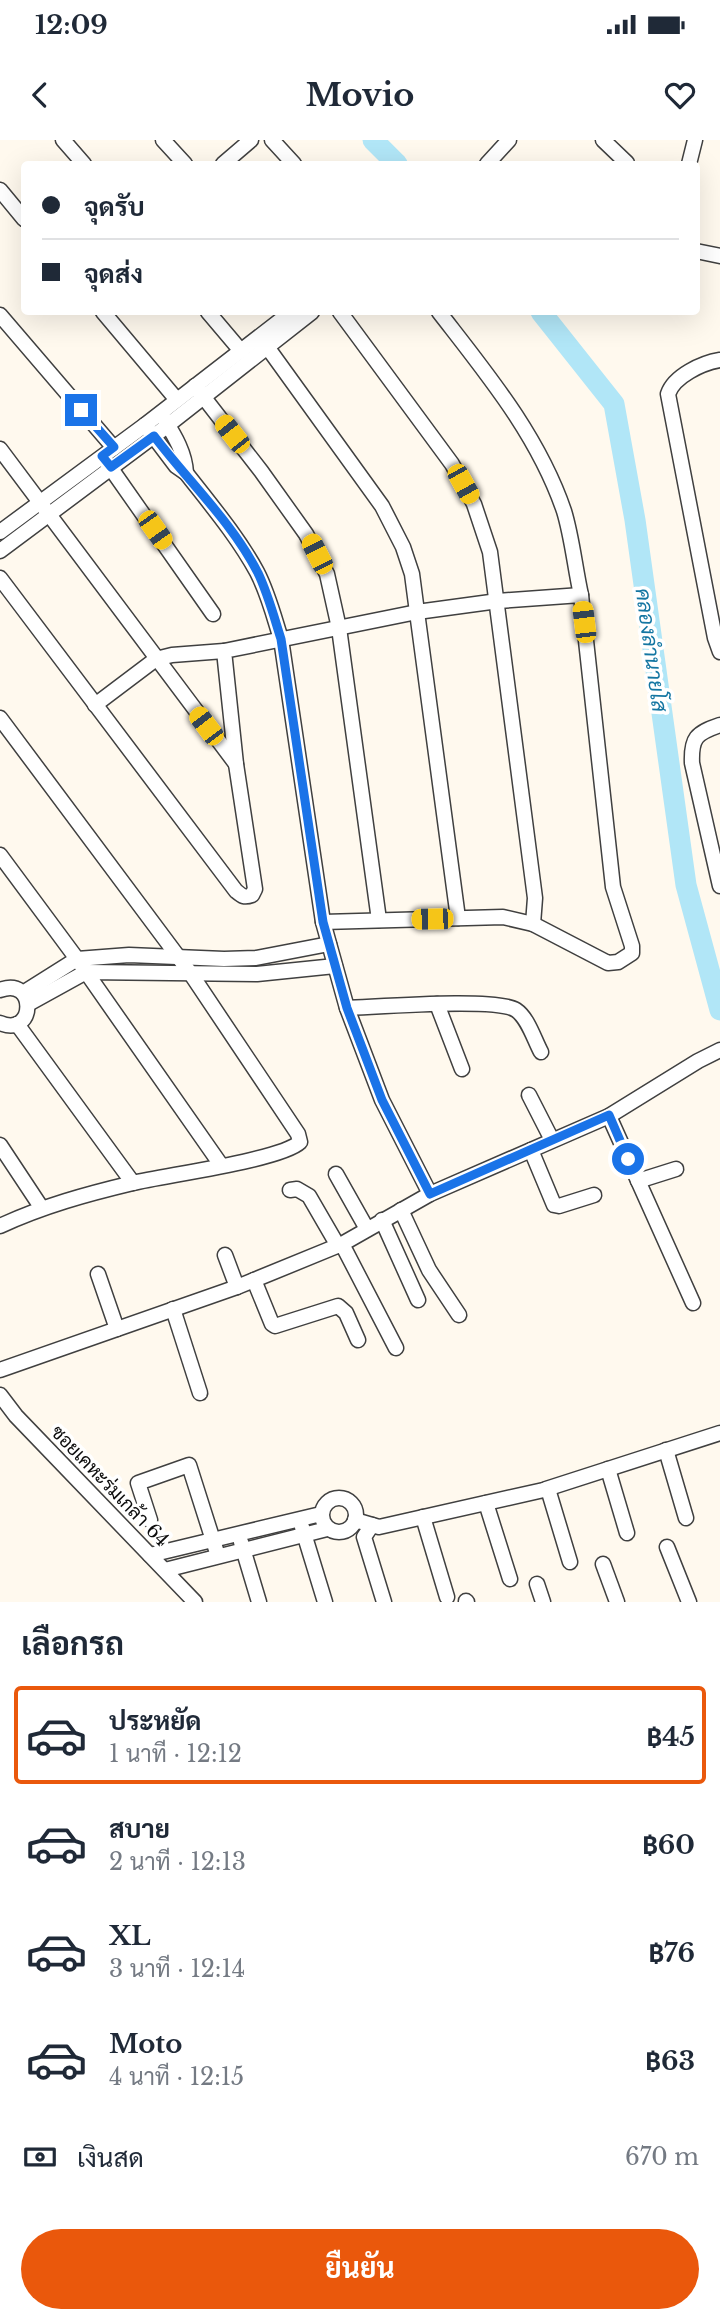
<!DOCTYPE html>
<html lang="th">
<head>
<meta charset="utf-8">
<style>
	:root { --surface:#fff; --page:#f6f6f7; --text:#1f2937; --muted:#747a83; --line:#e0e1e3; --accent:#ea580c }
	body { margin:0; font-family:"Libre Baskerville",Sarabun,serif; background:var(--page); color:var(--text); height:100vh; display:flex; flex-direction:column; font-size:26px; white-space:nowrap }
	* { box-sizing:border-box; margin:0 }
	p { font-size:23px; color:var(--muted) }
	.icon { flex:none; width:38px; height:38px; fill:none; stroke:currentColor; stroke-width:2; stroke-linecap:round; stroke-linejoin:round }
	.map { position:relative; height:1462px; overflow:hidden }
	.drawer { display:flex; flex-direction:column; background:var(--surface); flex:1 }
	.drawer>* { flex:none }
	.guide { position:absolute; left:21px; top:21px; width:679px; height:154px; border-radius:7px; box-shadow:0 7px 28px #0002; display:grid; align-content:center; height:154px; padding:0 21px; background:var(--surface) }
	.end { position:absolute; width:32px; height:32px; margin:-16px; border:9px solid #1a73e8; background:#fff; box-shadow:0 0 0 4px #fff }
	.from { border-radius:50% }
	.car { position:absolute; width:21px; height:42px; margin:-21px -10px; border-radius:9px; box-shadow:0 0 5px 2px #0007; background:linear-gradient(#f5c518 24%,#345 0 40%,#f5c518 0 76%,#345 0 86%,#f5c518 0) }
	.guide b { display:flex; align-items:center; gap:24px; height:66px; font-size:26px }
	.guide b+b { border-top:2px solid var(--line) }
	.guide i { width:18px; height:18px; background:var(--text) }
	ul { padding:0; list-style:none }
	li { display:flex; align-items:center; gap:21px; height:98px; margin:0 14px 10px; padding:0 7px; border:4px solid transparent; border-radius:7px }
	li div { flex:1 }
	li b { display:block; font-size:26px }
	li em { font-style:normal; font-weight:700 }
	li.on { border-color:var(--accent) }
	li>.icon { width:63px; height:63px; stroke-width:1.5 }
	h2 { padding:0 21px; font-size:32px; line-height:84px }
	.pay { display:flex; align-items:center; gap:18px; height:77px; padding:0 21px; font-size:26px }
	.pay p { margin-inline-start:auto }
	.primary-button { display:flex; gap:14px; margin-top:auto; padding:14px 21px }
	.primary-button a { flex:1; height:80px; border-radius:42px; background:var(--accent); color:#fff; font-size:28px; font-weight:700; line-height:80px; text-align:center }
	.status { display:flex; justify-content:space-between; align-items:center; height:49px; padding:0 35px; background:var(--surface); direction:ltr }
	.status svg { height:19px; fill:currentColor }
	header { display:flex; justify-content:space-between; align-items:center; height:91px; padding:0 21px; background:var(--surface); font-size:32px; font-weight:700 }
	.map>svg:first-child { display:block }
</style>
</head>
<body>
<div class="status"><b>12:09</b><svg viewBox="0 0 49 12"><path d="M0 12V9h3v3zM5 12V6h3v6zM10 12V3h3v9zM15 12V0h3v12zM26 1h20v11H26zM47 4h2v5h-2z"/></svg></div>
<header><svg class="icon" aria-label="back" viewBox="0 0 24 24"><path d="M15 5l-7 7 7 7"/></svg>Movio<svg class="icon" aria-label="heart" viewBox="0 0 24 24"><path d="M12 20l-8-8c-3-5 5-10 8-4 3-6 11-1 8 4z"/></svg></header>
<div class="map">
<svg width="720" height="1462" viewBox="0 0 720 1462">
	<rect width="100%" height="100%" fill="#fff9ee"/>
	<g fill="none" stroke-linecap="round" stroke-linejoin="round">
		<g stroke="#b1e6f7" stroke-width="21">
			<polyline points="373,0 397,24"/>
			<polyline points="541,172 614,264 635,380 686,745 720,870"/>
		</g>
		<g stroke="#404040" stroke-width="17">
			<g id="minor">
				<polyline points="63,0 84,24"/>
				<polyline points="163,0 185,24"/>
				<polyline points="272,0 294,24"/>
				<polyline points="603,0 627,23"/>
				<polyline points="223,24 251,0"/>
				<polyline points="487,24 509,0"/>
				<polyline points="689,24 695,0"/>
				<polyline points="0,50 24,79"/>
				<polyline points="696,111 720,116"/>
				<polyline points="103,172 177,260"/>
				<polyline points="208,172 241,211"/>
				<polyline points="340,172 452,324 474,364 490,412 535,758 533,784"/>
				<path d="M439,172C487,234 538,295 564,371C572,397 575,428 581,455"/>
				<polyline points="0,175 114,308"/>
				<polyline points="260,197 382,366 403,407 412,434 417,472 458,778"/>
				<path d="M720,220C702,223 674,236 668,254L715,498L720,512"/>
				<polyline points="195,246 261,331 306,394 327,434 339,488 379,780"/>
				<path d="M163,277C174,295 185,312 186,333"/>
				<path d="M145,285L176,326L186,333C211,365 238,397 257,432C268,453 274,477 281,499L323,782L347,868L382,960L430,1054"/>
				<polyline points="0,309 236,624"/>
				<polyline points="105,320 213,474"/>
				<polyline points="0,392 145,285 291,172"/>
				<polyline points="0,411 154,296 312,172"/>
				<path d="M0,438L236,751C242,756 244,758 252,755L255,749L236,624L224,511L417,472L498,461L581,455L613,747L632,806V813L618,822L608,823L533,784L503,777L323,782"/>
				<polyline points="95,565 156,519 172,515 224,511"/>
				<path d="M0,578L191,834L298,994L300,1002C281,1020 166,1035 133,1043C87,1054 43,1066 0,1086"/>
				<path d="M720,585C696,593 691,598 692,623L720,746"/>
				<polyline points="0,715 77,819 221,1025"/>
				<path d="M0,850C37,836 36,898 0,883"/>
				<polyline points="23,853 77,819 129,815 224,819 256,818 329,804"/>
				<polyline points="28,864 86,832 257,834 335,826"/>
				<polyline points="437,864 462,929"/>
				<path d="M347,868C377,867 496,857 516,870C528,878 534,899 541,912"/>
				<polyline points="17,884 133,1043"/>
				<polyline points="529,955 552,1000"/>
				<polyline points="609,976 693,1163"/>
				<polyline points="0,1005 41,1067"/>
				<polyline points="531,1010 554,1065 559,1066 594,1055"/>
				<polyline points="336,1034 367,1089"/>
				<polyline points="638,1041 676,1029"/>
				<polyline points="290,1050 297,1049 309,1056 338,1106"/>
				<polyline points="401,1070 429,1130 459,1175"/>
				<polyline points="382,1080 418,1160"/>
				<polyline points="342,1104 396,1208"/>
				<polyline points="225,1115 237,1147"/>
				<polyline points="98,1134 117,1189"/>
				<polyline points="254,1140 272,1184 275,1186 338,1166 346,1173 358,1200"/>
				<polyline points="173,1169 200,1253"/>
				<polyline points="0,1230 237,1147 342,1104 430,1054 609,976 698,921 720,910"/>
				<polyline points="0,1255 16,1276 195,1462"/>
				<polyline points="666,1310 686,1378"/>
				<polyline points="608,1329 627,1393"/>
				<polyline points="546,1349 720,1293"/>
				<circle cx="339" cy="1375" r="17"/>
				<polyline points="486,1363 510,1439"/>
				<polyline points="423,1377 447,1457"/>
				<polyline points="150,1380 138,1343 189,1325 218,1416"/>
				<polyline points="355,1380 379,1387 548,1349 570,1422"/>
				<polyline points="372,1385 364,1397 384,1462"/>
				<polyline points="302,1387 325,1462"/>
				<polyline points="241,1402 259,1462"/>
				<polyline points="667,1407 689,1462"/>
				<polyline points="150,1415 321,1374"/>
				<polyline points="603,1424 617,1462"/>
				<polyline points="165,1430 327,1389"/>
				<polyline points="537,1444 543,1462"/>
				<polyline points="466,1461 467,1462"/>
			</g>
		</g>
		<use href="#minor" stroke="#fff" stroke-width="14"/>
	</g>
	<g fill="none" stroke-linecap="round" stroke-linejoin="round">
		<path stroke="#1a73e8" stroke-width="9" d="M81,270L114,307L102,316L111,327L154,296C188,341 232,382 258,433C268,454 274,477 281,499L323,782L347,868L382,960L430,1054L609,975L628,1019"/>
	</g>
	<g text-anchor="middle" dominant-baseline="central" stroke-width="7" stroke-linejoin="round" paint-order="stroke">
		<g font-size="19" fill="#0d0d0d" stroke="#fff">
			<text transform="translate(110 1346) rotate(46)">ซอยเคหะร่มเกล้า 64</text>
		</g>
		<g font-size="21" font-style="italic" fill="#1476a2" stroke="#fff">
			<text transform="translate(651 510) rotate(82)">คลองลำนายโส</text>
		</g>
	</g>
</svg>
<i class="end from" style="left:628px;top:1019px"></i>
<i class="end" style="left:81px;top:270px"></i>
<i class="car" style="left:232px;top:294px;rotate:322deg"></i>
<i class="car" style="left:463px;top:344px;rotate:151deg"></i>
<i class="car" style="left:155px;top:390px;rotate:145deg"></i>
<i class="car" style="left:317px;top:414px;rotate:333deg"></i>
<i class="car" style="left:584px;top:482px;rotate:353deg"></i>
<i class="car" style="left:206px;top:586px;rotate:323deg"></i>
<i class="car" style="left:432px;top:779px;rotate:269deg"></i>
<div class="guide">
<b><i class="from"></i>จุดรับ</b>
<b><i></i>จุดส่ง</b>
</div>
</div>
<section class="drawer">
<h2>เลือกรถ</h2>
<ul>
<li class="on"><svg class="icon" aria-label="car" viewBox="0 0 24 24"><path d="M5 17H2v-5l4-1 3-4h7l3 4 3 1v5h-3M9 17h6M6 11h13"/><circle cx="7" cy="17" r="2"/><circle cx="17" cy="17" r="2"/></svg><div><b>ประหยัด</b><p>1 นาที · 12:12</p></div><em>฿45</em></li>
<li><svg class="icon" aria-label="car" viewBox="0 0 24 24"><path d="M5 17H2v-5l4-1 3-4h7l3 4 3 1v5h-3M9 17h6M6 11h13"/><circle cx="7" cy="17" r="2"/><circle cx="17" cy="17" r="2"/></svg><div><b>สบาย</b><p>2 นาที · 12:13</p></div><em>฿60</em></li>
<li><svg class="icon" aria-label="car" viewBox="0 0 24 24"><path d="M5 17H2v-5l4-1 3-4h7l3 4 3 1v5h-3M9 17h6M6 11h13"/><circle cx="7" cy="17" r="2"/><circle cx="17" cy="17" r="2"/></svg><div><b>XL</b><p>3 นาที · 12:14</p></div><em>฿76</em></li>
<li><svg class="icon" aria-label="car" viewBox="0 0 24 24"><path d="M5 17H2v-5l4-1 3-4h7l3 4 3 1v5h-3M9 17h6M6 11h13"/><circle cx="7" cy="17" r="2"/><circle cx="17" cy="17" r="2"/></svg><div><b>Moto</b><p>4 นาที · 12:15</p></div><em>฿63</em></li>
</ul>
<div class="pay"><svg class="icon" aria-label="cash" viewBox="0 0 24 24"><path d="M3 7h18v10H3z"/><circle cx="12" cy="12" r="2"/></svg>เงินสด<p>670 m</p></div>
<div class="primary-button"><a>ยืนยัน</a></div>
</section>
</body>
</html>
